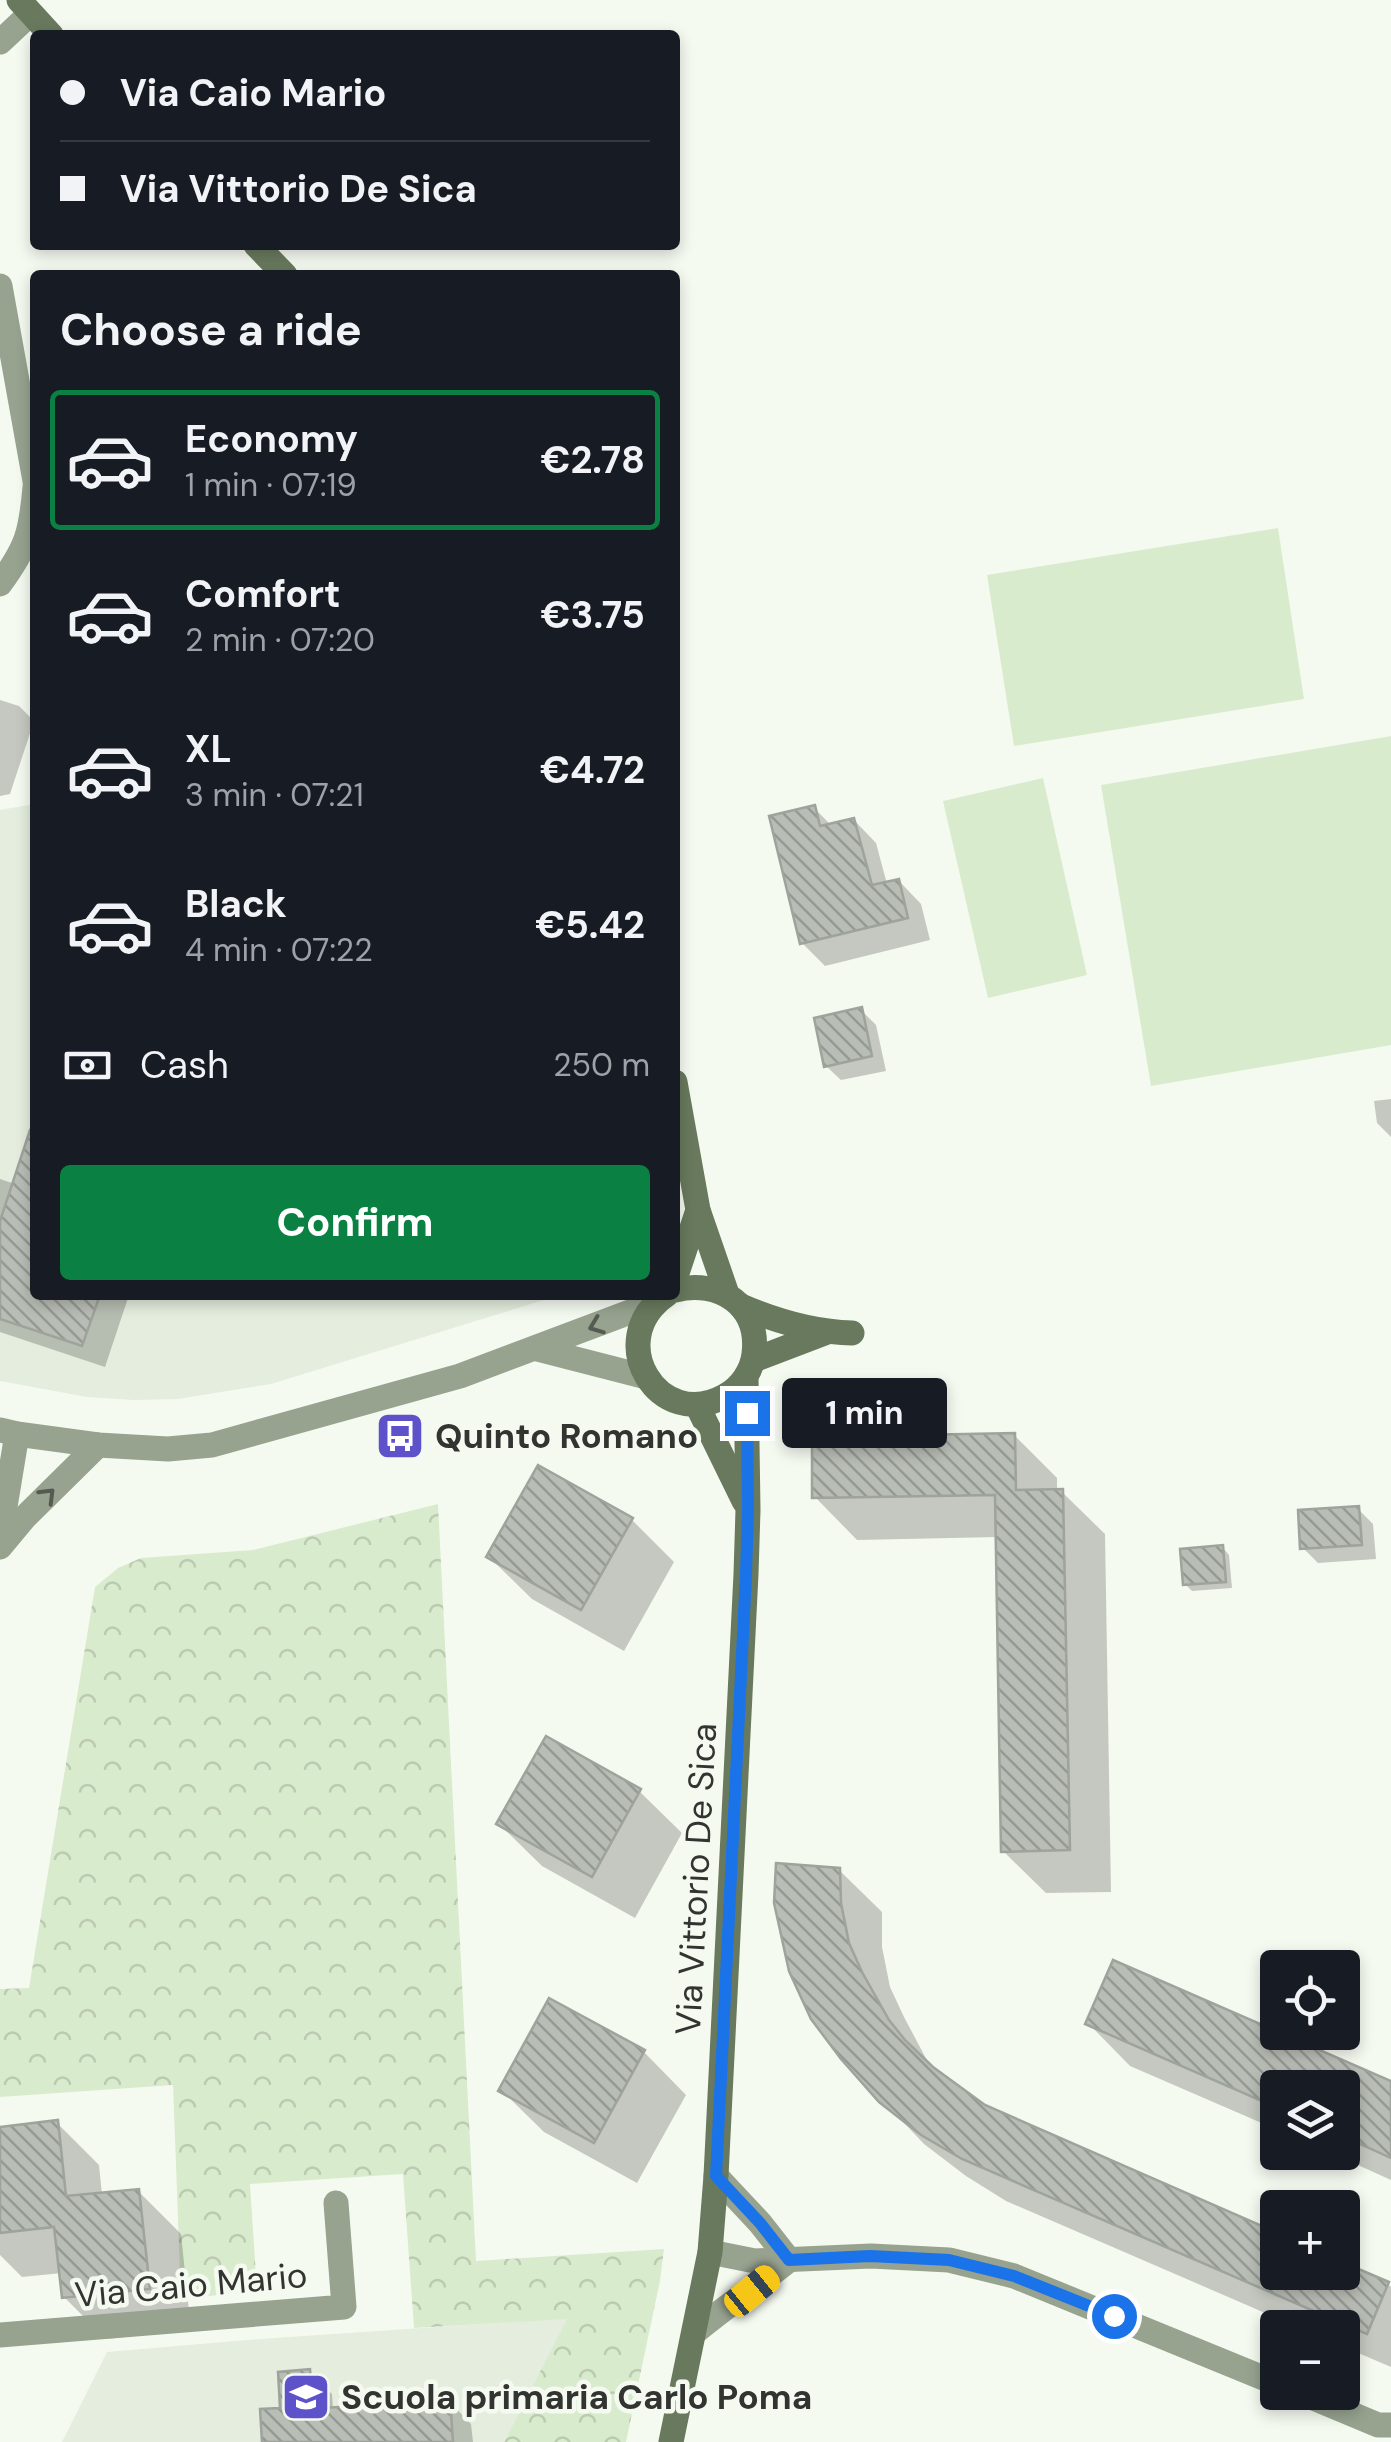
<!DOCTYPE html>
<html lang="en">
<head>
<meta charset="utf-8">
<style>
	:root { --surface:#171b24; --page:#20242c; --text:#f1f3f6; --muted:#9ea1a6; --line:#363941; --accent:#0b8043 }
	body { margin:0; font-family:"DM Sans",sans-serif; background:var(--page); color:var(--text); height:100vh; display:flex; flex-direction:column; font-size:38px; white-space:nowrap }
	* { box-sizing:border-box; margin:0 }
	p { font-size:32px; color:var(--muted) }
	.icon { flex:none; width:55px; height:55px; fill:none; stroke:currentColor; stroke-width:2; stroke-linecap:round; stroke-linejoin:round }
	.map { position:relative; flex:1; overflow:hidden }
	.sheet { position:absolute; left:30px; top:270px; width:650px; height:1030px; display:flex; flex-direction:column; background:var(--surface); border-radius:10px; box-shadow:0 5px 15px #0003 }
	.sheet>* { flex:none }
	.guide { position:absolute; left:30px; top:30px; width:650px; height:220px; border-radius:10px; box-shadow:0 5px 15px #0003; display:grid; align-content:center; height:220px; padding:0 30px; background:var(--surface) }
	.fabs { position:absolute; left:1260px; top:1950px; display:grid; gap:20px }
	.fabs a { display:grid; place-items:center; width:100px; height:100px; border-radius:10px; background:var(--surface); box-shadow:0 5px 15px #0003; font-size:50px }
	.end { position:absolute; width:45px; height:45px; margin:-22px; border:12px solid #1a73e8; background:#fff; box-shadow:0 0 0 5px #fff }
	.from { border-radius:50% }
	.bubble { position:absolute; height:70px; border-radius:10px; background:var(--surface); box-shadow:0 5px 15px #0003; font-size:32px; font-weight:700; line-height:70px; text-align:center }
	.car { position:absolute; width:30px; height:60px; margin:-30px -15px; border-radius:12px; box-shadow:0 0 8px 2px #0007; background:linear-gradient(#f5c518 24%,#345 0 40%,#f5c518 0 76%,#345 0 86%,#f5c518 0) }
	.guide b { display:flex; align-items:center; gap:35px; height:95px; font-size:38px }
	.guide b+b { border-top:2px solid var(--line) }
	.guide i { width:25px; height:25px; background:var(--text) }
	ul { padding:0; list-style:none }
	li { display:flex; align-items:center; gap:30px; height:140px; margin:0 20px 15px; padding:0 10px; border:5px solid transparent; border-radius:10px }
	li div { flex:1 }
	li b { display:block; font-size:38px }
	li em { font-style:normal; font-weight:700 }
	li.current { border-color:var(--accent) }
	li>.icon { width:90px; height:90px; stroke-width:1.5 }
	h2 { padding:0 30px; font-size:45px; line-height:120px }
	.pay { display:flex; align-items:center; gap:25px; height:110px; padding:0 30px; font-size:38px }
	.pay p { margin-inline-start:auto }
	.button { display:flex; gap:20px; margin-top:auto; padding:20px 30px }
	.button a { flex:1; height:115px; border-radius:10px; background:var(--accent); color:#fff; font-size:40px; font-weight:700; line-height:115px; text-align:center }
	.map>svg:first-child { display:block }
</style>
</head>
<body>
<div class="map">
<svg width="1391" height="2442" viewBox="0 0 1391 2442">
	<defs>
		<pattern id="park-crowns" width="20" height="18" patternUnits="userSpaceOnUse" patternTransform="scale(2.5)"><rect width="20" height="18" fill="#d9ebcd"/><path d="M2 6a3 3 0 1 1 6 0M12 15a3 3 0 1 1 6 0" fill="none" stroke="#bbcab0"/></pattern>
		<pattern id="building-back-hatch" width="6" height="6" patternUnits="userSpaceOnUse" patternTransform="scale(2.5)"><rect width="6" height="6" fill="#b8bdb5"/><path d="M-1 5l2 2M0 0l6 6M5-1l2 2" fill="none" stroke="#969a94"/></pattern>
	</defs>
	<rect width="100%" height="100%" fill="#f5faf1"/>
	<g fill="#e4edde">
		<polygon points="35,804 35,1295 560,1295 271,1384 221,1392 178,1399 134,1400 87,1397 0,1381 0,810"/>
		<polygon points="568,2318 504,2442 62,2442 107,2352 260,2339"/>
	</g>
	<g fill="#d9ebcd">
		<polygon points="1278,528 1304,699 1014,746 987,575"/>
		<polygon points="1391,736 1391,1045 1151,1086 1101,785"/>
		<polygon points="1043,778 1087,975 988,998 943,801"/>
	</g>
	<polygon fill="url(#park-crowns)" points="438,1504 476,2261 664,2249 660,2281 626,2442 504,2442 567,2319 414,2328 403,2174 250,2184 257,2291 181,2299 173,2085 0,2097 0,1989 29,1988 95,1587 118,1568 141,1558 253,1550"/>
	<g fill="#0003">
		<polygon points="0,700 19,706 34,721 10,794 0,796"/>
		<polygon points="814,808 832,826 854,820 876,843 887,884 899,881 921,904 930,940 825,966 802,943"/>
		<polygon points="861,1010 876,1025 886,1071 841,1080 826,1066"/>
		<polygon points="1391,1099 1391,1137 1377,1123 1374,1101"/>
		<polygon points="35,1162 35,1295 129,1295 105,1367 0,1332 0,1179 15,1184"/>
		<polygon points="1014,1435 1057,1478 1057,1492 1062,1492 1105,1534 1111,1892 1046,1893 1003,1851 998,1537 857,1540 815,1497"/>
		<polygon points="1358,1509 1373,1524 1376,1559 1318,1563 1303,1548"/>
		<polygon points="632,1520 674,1562 624,1651 532,1599 489,1557"/>
		<polygon points="1223,1548 1229,1555 1232,1588 1192,1591 1185,1584"/>
		<polygon points="639,1791 682,1833 635,1918 542,1866 499,1824"/>
		<polygon points="839,1870 882,1912 882,1947 890,1987 904,2017 930,2066 984,2108 1278,2272 1388,2284 1391,2287 1391,2367 1342,2346 1342,2328 1300,2328 1006,2201 966,2176 924,2144 843,2058"/>
		<polygon points="550,2001 644,2052 686,2095 637,2183 544,2132 501,2090"/>
		<polygon points="1088,2023 1391,2084 1391,2180 1329,2152 1342,2152 1342,2088 1278,2088 1278,2130 1130,2066"/>
		<polygon points="57,2123 99,2165 102,2195 138,2191 181,2234 191,2330 106,2339 64,2297 62,2273 22,2277 0,2255 0,2129"/>
		<polygon points="309,2372 332,2394 333,2410 449,2401 471,2424 473,2442 265,2442 283,2410"/>
	</g>
	<g fill="url(#building-back-hatch)" stroke="#9ea39b" stroke-width="2.5">
		<polygon points="815,805 820,826 854,818 872,885 899,879 908,918 800,944 769,816"/>
		<polygon points="862,1007 872,1056 824,1067 814,1018"/>
		<polygon points="30,1130 35,1131 35,1295 100,1295 82,1346 0,1319 0,1221"/>
		<polygon points="1015,1433 1016,1490 1063,1489 1070,1850 1001,1852 995,1495 812,1498 812,1437"/>
		<polygon points="538,1465 633,1518 581,1610 486,1557"/>
		<polygon points="1359,1506 1362,1545 1300,1549 1298,1510"/>
		<polygon points="1223,1545 1226,1582 1183,1585 1180,1549"/>
		<polygon points="546,1736 641,1789 592,1877 496,1824"/>
		<polygon points="776,1863 840,1868 841,1903 849,1943 862,1972 889,2020 905,2040 933,2067 985,2105 1278,2233 1278,2272 1342,2272 1342,2262 1389,2282 1367,2334 962,2159 921,2135 879,2102 841,2059 811,2019 789,1971 774,1903"/>
		<polygon points="1113,1960 1391,2081 1391,2158 1342,2136 1342,2088 1278,2088 1278,2108 1085,2024"/>
		<polygon points="549,1998 645,2050 594,2143 498,2091"/>
		<polygon points="58,2120 66,2196 139,2189 150,2289 62,2298 54,2227 0,2233 0,2127"/>
		<polygon points="310,2369 313,2409 450,2398 453,2442 262,2442 260,2409 280,2408 278,2372"/>
	</g>
	<g fill="none" stroke-linecap="round" stroke-linejoin="round">
		<g stroke="#97a28f" stroke-width="25">
			<polyline points="0,42 30,14"/>
			<polyline points="0,286 35,481"/>
			<path d="M0,584C27,547 31,533 35,487"/>
			<polyline points="537,1349 646,1377"/>
			<polyline points="0,1430 17,1434 98,1445 168,1449 212,1445 460,1376 654,1303"/>
			<polyline points="0,1537 17,1434"/>
			<polyline points="0,1547 25,1517 98,1445"/>
			<polyline points="716,2176 760,2223 789,2260"/>
			<polyline points="710,2252 755,2261 871,2256 949,2260 1014,2276 1278,2384"/>
			<path d="M694,2333C725,2307 758,2285 789,2260"/>
			<polyline points="0,2335 344,2307 336,2203"/>
			<polyline points="1299,2392 1378,2425 1391,2425"/>
		</g>
		<g stroke="#68795d" stroke-width="25">
			<polyline points="19,0 51,35"/>
			<polyline points="256,245 285,275"/>
			<polyline points="675,1082 698,1210 727,1294"/>
			<polyline points="675,1279 698,1210"/>
			<path d="M666,1295C602,1340 659,1433 725,1396C741,1387 752,1371 754,1354C760,1305 719,1279 675,1290"/>
			<path d="M741,1306C776,1321 815,1332 852,1333"/>
			<polyline points="754,1360 827,1332"/>
			<polyline points="697,1405 744,1501"/>
			<polyline points="671,2442 710,2252 716,2176 746,1574 748,1510 746,1377"/>
		</g>
	</g>
	<defs><path id="oneway-chevron" d="M-2-3.5L2.5 0L-2 3.5" fill="none" stroke-width="1.6" stroke-linecap="round" stroke-linejoin="round" transform="scale(2.5)"/></defs>
	<g stroke="#555a52">
		<use href="#oneway-chevron" transform="translate(596 1326) rotate(159)"/>
		<use href="#oneway-chevron" transform="translate(48 1495) rotate(-45)"/>
	</g>
	<g fill="none" stroke-linecap="round" stroke-linejoin="round">
		<polyline stroke="#1a73e8" stroke-width="12" points="747,1413 748,1510 746,1574 716,2176 760,2223 789,2260 870,2256 949,2260 1014,2276 1114,2316"/>
	</g>
	<defs>
		<g id="bus-square" transform="scale(2.5)"><rect x="-9" y="-9" width="18" height="18" rx="4" fill="#5e52cb" stroke="#f5faf1"/><path d="M-5-6H5V4H4V6H2V4H-2V6H-4V4H-5ZM-3.5-4V0h7V-4ZM-3.5 1.2v1.5H-2V1.2ZM2 1.2v1.5H3.5V1.2Z" fill="#fff"/></g>
		<g id="school-square" transform="scale(2.5)"><rect x="-9" y="-9" width="18" height="18" rx="4" fill="#5e52cb" stroke="#f5faf1"/><path d="M0-5L7-2L0 1L-7-2ZM-4 1L0 2.5L4 1V4Q0 6-4 4Z" fill="#fff"/></g>
	</defs>
	<g fill-rule="evenodd">
		<use href="#bus-square" x="400" y="1436"/>
		<use href="#school-square" x="306" y="2397"/>
	</g>
	<g text-anchor="middle" dominant-baseline="central" stroke-width="9" stroke-linejoin="round" paint-order="stroke">
		<g font-size="35" font-weight="bold" fill="#323431" stroke="#f5faf1" text-anchor="start">
			<text x="435" y="1436">Quinto Romano</text>
			<text x="341" y="2397">Scuola primaria Carlo Poma</text>
		</g>
		<g font-size="35" fill="#323431" stroke="#f5faf1">
			<text transform="translate(696 1879) rotate(-87)">Via Vittorio De Sica</text>
			<text transform="translate(191 2285) rotate(-5)">Via Caio Mario</text>
		</g>
	</g>
</svg>
<div class="fabs">
<a><svg class="icon" aria-label="locate" viewBox="0 0 24 24"><circle cx="12" cy="12" r="6"/><path d="M12 2v4M12 18v4M2 12h4M18 12h4"/></svg></a>
<a><svg class="icon" aria-label="layers" viewBox="0 0 24 24"><path d="M12 4l9 5-9 5-9-5zM3 14l9 5 9-5"/></svg></a>
<a>+</a>
<a>−</a>
</div>
<i class="end from" style="left:1114px;top:2316px"></i>
<i class="end" style="left:747px;top:1413px"></i>
<div class="bubble" style="left:782px;top:1378px;width:165px">1 min</div>
<i class="car" style="left:752px;top:2291px;rotate:51deg"></i>
<div class="guide">
<b><i class="from"></i>Via Caio Mario</b>
<b><i></i>Via Vittorio De Sica</b>
</div>
<section class="sheet">
<h2>Choose a ride</h2>
<ul>
<li class="current"><svg class="icon" aria-label="car" viewBox="0 0 24 24"><path d="M5 17H2v-5l4-1 3-4h7l3 4 3 1v5h-3M9 17h6M6 11h13"/><circle cx="7" cy="17" r="2"/><circle cx="17" cy="17" r="2"/></svg><div><b>Economy</b><p>1 min · 07:19</p></div><em>€2.78</em></li>
<li><svg class="icon" aria-label="car" viewBox="0 0 24 24"><path d="M5 17H2v-5l4-1 3-4h7l3 4 3 1v5h-3M9 17h6M6 11h13"/><circle cx="7" cy="17" r="2"/><circle cx="17" cy="17" r="2"/></svg><div><b>Comfort</b><p>2 min · 07:20</p></div><em>€3.75</em></li>
<li><svg class="icon" aria-label="car" viewBox="0 0 24 24"><path d="M5 17H2v-5l4-1 3-4h7l3 4 3 1v5h-3M9 17h6M6 11h13"/><circle cx="7" cy="17" r="2"/><circle cx="17" cy="17" r="2"/></svg><div><b>XL</b><p>3 min · 07:21</p></div><em>€4.72</em></li>
<li><svg class="icon" aria-label="car" viewBox="0 0 24 24"><path d="M5 17H2v-5l4-1 3-4h7l3 4 3 1v5h-3M9 17h6M6 11h13"/><circle cx="7" cy="17" r="2"/><circle cx="17" cy="17" r="2"/></svg><div><b>Black</b><p>4 min · 07:22</p></div><em>€5.42</em></li>
</ul>
<div class="pay"><svg class="icon" aria-label="cash" viewBox="0 0 24 24"><path d="M3 7h18v10H3z"/><circle cx="12" cy="12" r="2"/></svg>Cash<p>250 m</p></div>
<div class="button"><a>Confirm</a></div>
</section>
</div>
</body>
</html>
